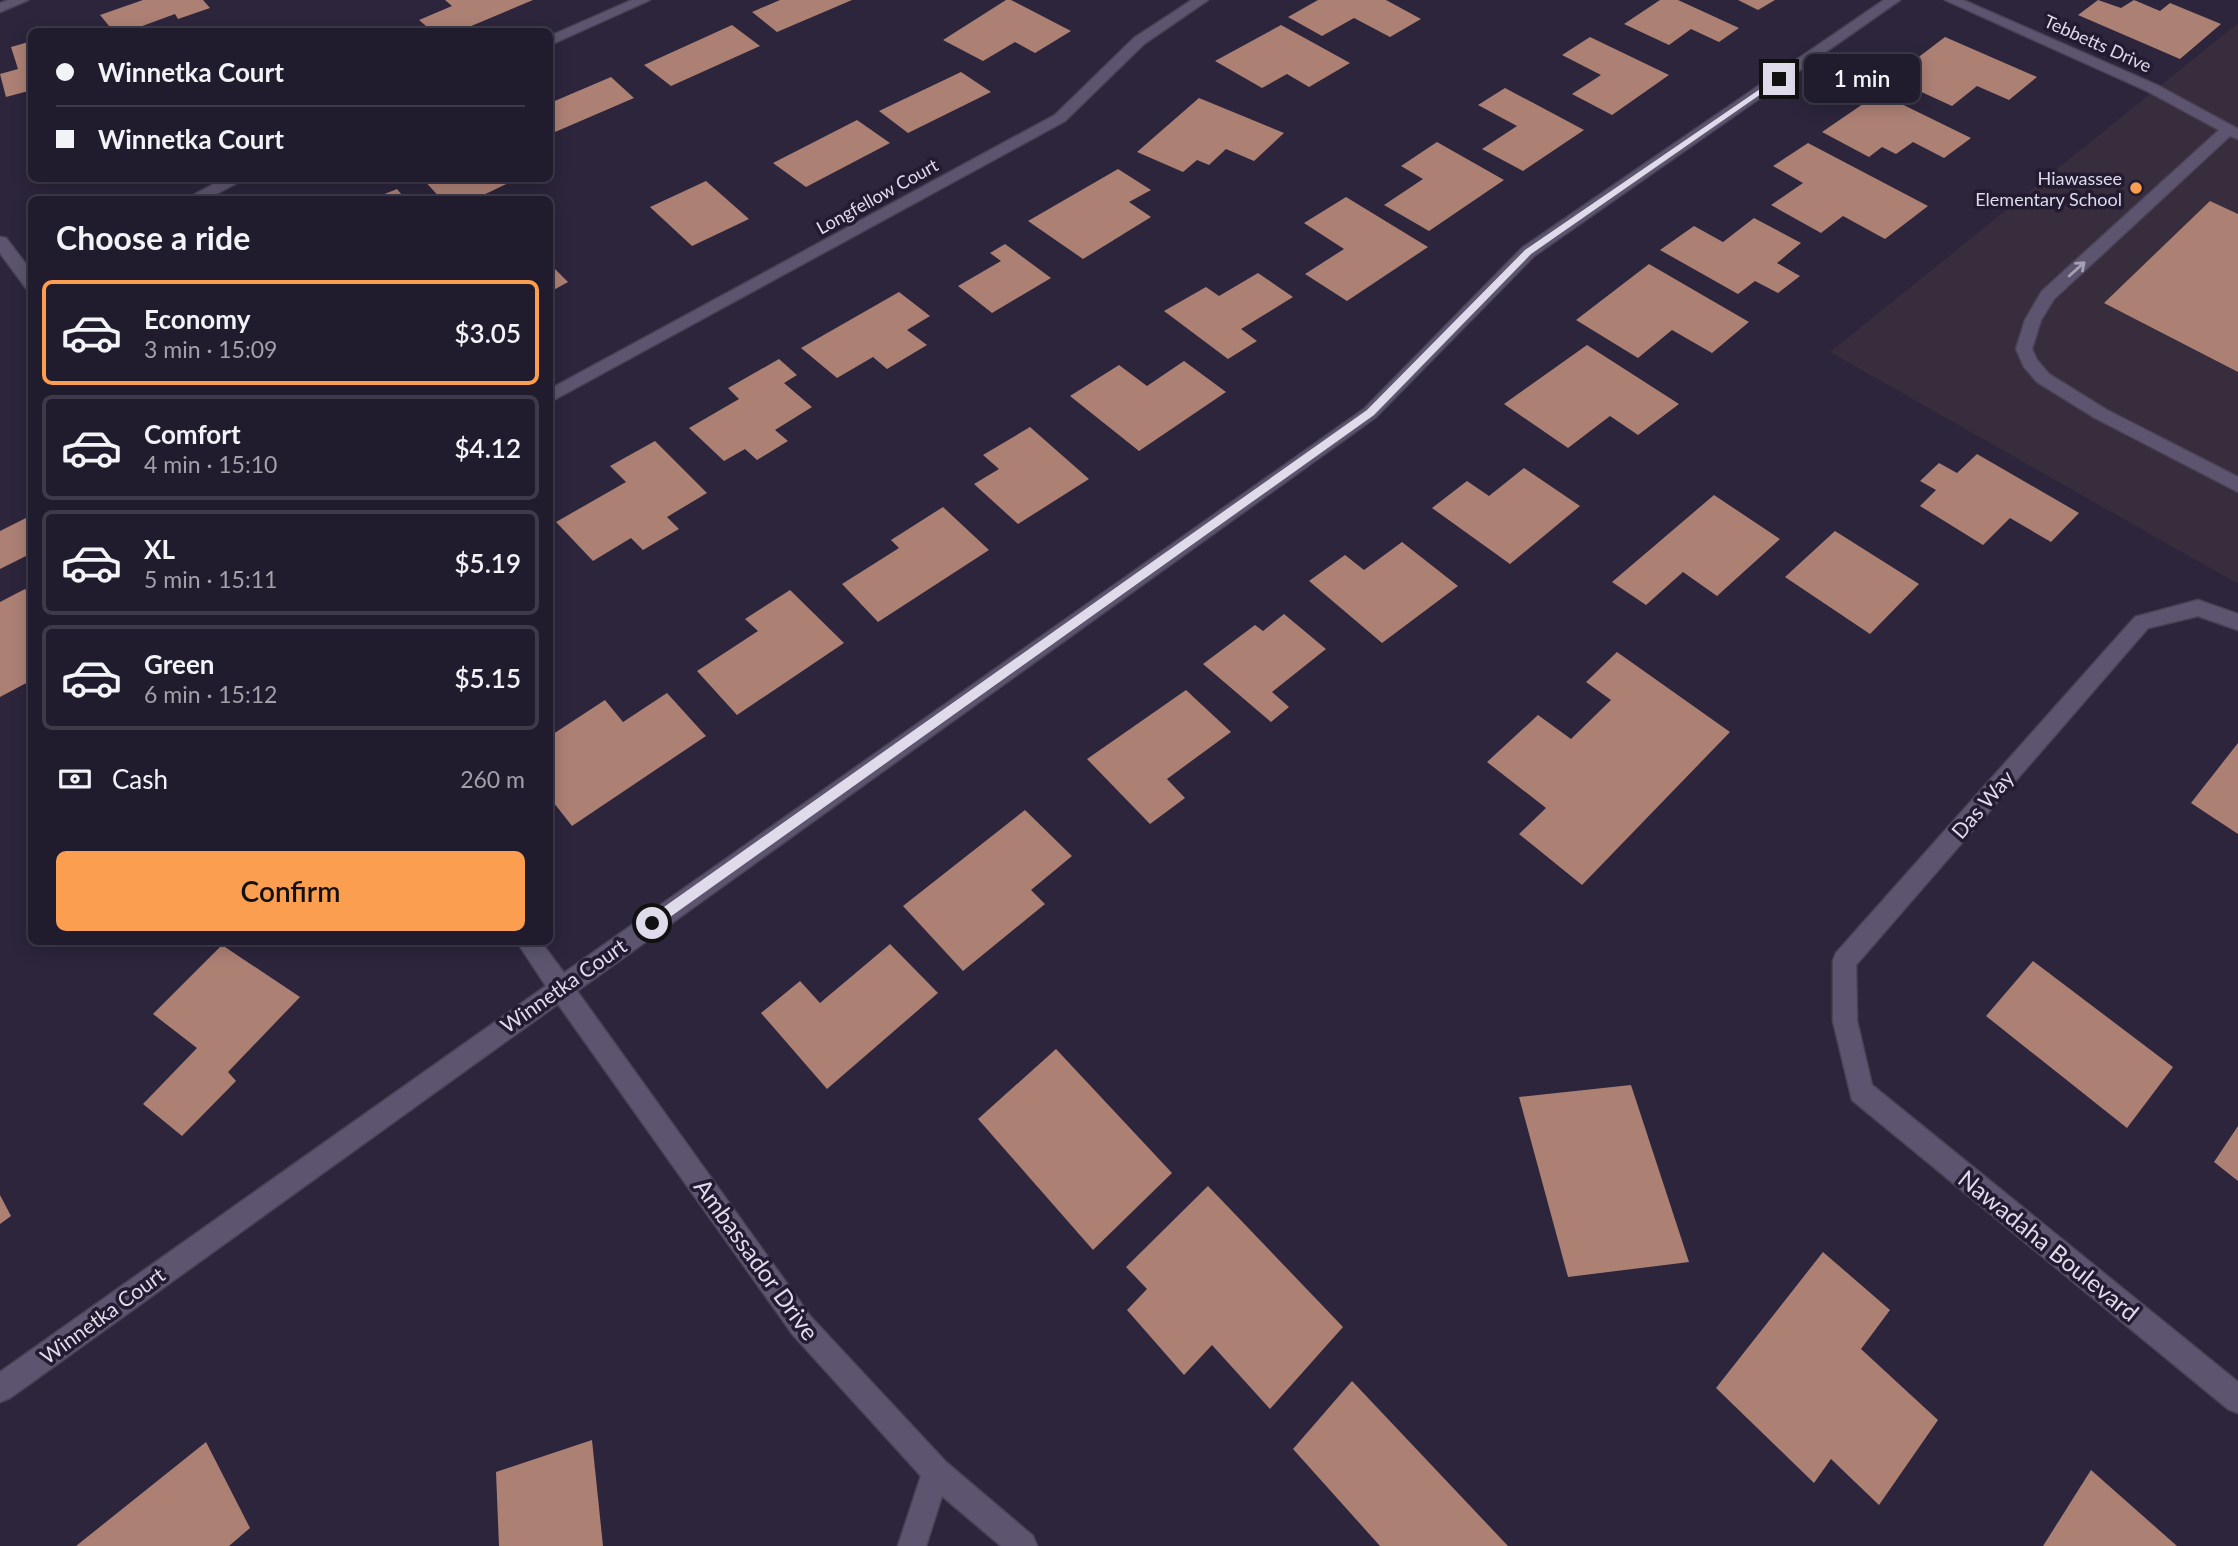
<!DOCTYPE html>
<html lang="en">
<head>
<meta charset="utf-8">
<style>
	:root { --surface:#211c2d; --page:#2d2939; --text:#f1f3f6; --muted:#a2a1aa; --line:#3e3a49; --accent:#fb9e50 }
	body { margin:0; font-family:Lato,sans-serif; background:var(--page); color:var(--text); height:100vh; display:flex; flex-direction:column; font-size:26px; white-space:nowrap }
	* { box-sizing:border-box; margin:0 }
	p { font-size:23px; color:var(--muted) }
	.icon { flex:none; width:38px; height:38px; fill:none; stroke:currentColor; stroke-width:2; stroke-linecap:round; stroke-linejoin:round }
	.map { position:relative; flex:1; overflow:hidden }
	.side { position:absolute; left:28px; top:196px; width:525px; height:749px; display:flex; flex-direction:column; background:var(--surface); border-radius:10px; box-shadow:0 4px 18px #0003,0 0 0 2px var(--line) }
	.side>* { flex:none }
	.guide { position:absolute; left:28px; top:28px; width:525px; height:154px; border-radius:10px; box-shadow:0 4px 18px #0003,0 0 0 2px var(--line); display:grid; align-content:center; height:154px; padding:0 28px; background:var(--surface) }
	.end { position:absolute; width:32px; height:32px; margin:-16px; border:9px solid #dfdbea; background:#111; box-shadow:0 0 0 4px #111 }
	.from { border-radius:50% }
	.bubble { position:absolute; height:49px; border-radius:10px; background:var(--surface); box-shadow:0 4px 18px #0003,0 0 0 2px var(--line); font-size:23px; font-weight:600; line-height:49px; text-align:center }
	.guide b { display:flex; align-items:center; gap:24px; height:66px; font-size:26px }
	.guide b+b { border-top:2px solid var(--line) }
	.guide i { width:18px; height:18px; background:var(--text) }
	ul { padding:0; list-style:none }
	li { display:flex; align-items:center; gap:21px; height:105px; margin:0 14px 10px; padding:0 14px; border:4px solid var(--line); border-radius:10px }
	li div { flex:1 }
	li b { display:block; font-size:26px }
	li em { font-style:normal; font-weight:600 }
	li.active { border-color:var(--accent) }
	li>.icon { width:63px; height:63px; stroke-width:1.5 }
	h2 { padding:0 28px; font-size:32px; line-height:84px }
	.pay { display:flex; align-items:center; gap:18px; height:77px; padding:0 28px; font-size:26px }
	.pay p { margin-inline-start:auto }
	.action { display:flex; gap:14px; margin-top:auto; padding:14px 28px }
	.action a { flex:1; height:80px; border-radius:10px; background:var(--accent); color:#111; font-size:28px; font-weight:600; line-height:80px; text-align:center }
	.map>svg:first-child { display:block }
</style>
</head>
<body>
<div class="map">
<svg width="2238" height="1546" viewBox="0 0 2238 1546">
	<rect width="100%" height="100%" fill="#2c253c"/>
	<polygon fill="#372d3c" points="2238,23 2238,584 1830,352"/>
	<g fill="#ad8074">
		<polygon points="143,0 203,0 210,8 178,19 175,14 126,32 114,32 100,15"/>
		<polygon points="445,0 533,0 457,32 433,32 419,20 452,6"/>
		<polygon points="780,0 852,0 777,32 752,12"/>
		<polygon points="1006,0 1011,0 1071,31 1035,53 1015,42 983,61 943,40"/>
		<polygon points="1318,0 1386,0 1421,19 1390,37 1354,18 1322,36 1288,17"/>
		<polygon points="1660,0 1678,0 1739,28 1719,42 1691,29 1669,45 1624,24"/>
		<polygon points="1738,0 1775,0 1758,10"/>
		<polygon points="2098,0 2121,8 2134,0 2160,11 2170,3 2221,24 2180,59 2078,15"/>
		<polygon points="732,25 760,46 671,86 644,65"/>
		<polygon points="1281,25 1350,63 1309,87 1287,74 1262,88 1215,61"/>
		<polygon points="1590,37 1669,75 1612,115 1572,94 1601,75 1562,55"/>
		<polygon points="1945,37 2037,77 2009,100 1977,86 1952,106 1891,78"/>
		<polygon points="32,41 32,90 6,97 0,74 18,69 11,47"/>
		<polygon points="961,72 991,92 908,133 879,111"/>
		<polygon points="611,77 634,98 555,132 550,127 550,103"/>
		<polygon points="1505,88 1584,130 1523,171 1482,149 1517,126 1478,105"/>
		<polygon points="1879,93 1971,138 1944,158 1913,142 1896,154 1882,147 1869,157 1822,132"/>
		<polygon points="1199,98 1284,133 1254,161 1226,149 1209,165 1197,160 1183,172 1137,152"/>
		<polygon points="857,120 890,143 806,187 773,163"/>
		<polygon points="1437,142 1504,180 1429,231 1384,205 1423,179 1401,166"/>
		<polygon points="1808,143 1928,206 1885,239 1843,216 1821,233 1771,205 1803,183 1773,166"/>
		<polygon points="1118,169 1151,190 1129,202 1151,217 1083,259 1028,221"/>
		<polygon points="422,178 519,178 473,200 442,200"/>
		<polygon points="706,181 749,219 692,246 650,207"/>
		<polygon points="397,189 406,200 372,200 372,199"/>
		<polygon points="1346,197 1428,247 1347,301 1305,274 1344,249 1304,223"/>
		<polygon points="2210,201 2238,214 2238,372 2104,303"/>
		<polygon points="1754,218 1801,243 1777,263 1800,276 1778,293 1755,281 1738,294 1660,250 1694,226 1723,242"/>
		<polygon points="1005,244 1051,278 992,313 958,286 1001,261 990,253"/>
		<polygon points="550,264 568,282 550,292"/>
		<polygon points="1649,264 1749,322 1712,353 1672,330 1638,358 1576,320"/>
		<polygon points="1258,273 1293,297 1241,329 1257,341 1228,359 1164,311 1206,287 1219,296"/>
		<polygon points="899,292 930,316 907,330 927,345 887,369 873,357 837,378 801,348"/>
		<polygon points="1587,345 1679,404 1638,435 1610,416 1568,448 1504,404"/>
		<polygon points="779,359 797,375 784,383 812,407 775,430 788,441 757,460 745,449 724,461 689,428 739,399 728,388"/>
		<polygon points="1184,361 1226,392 1139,451 1070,396 1119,365 1147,386"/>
		<polygon points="1030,427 1089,479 1018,524 974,484 999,469 983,455"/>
		<polygon points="655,441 707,493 667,517 679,529 643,550 631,538 593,561 556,522 626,482 610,466"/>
		<polygon points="1977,454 2079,513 2051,542 2010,518 1983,545 1920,506 1936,490 1920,481 1939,463 1957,473"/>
		<polygon points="1524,468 1580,506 1510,564 1432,508 1467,481 1489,496"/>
		<polygon points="1714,495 1780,539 1717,596 1683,572 1646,605 1612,582"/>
		<polygon points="943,507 989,550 878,622 842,584 899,548 891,540"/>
		<polygon points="32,515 32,553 0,569 0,531"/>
		<polygon points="1835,531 1919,584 1870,634 1785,577"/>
		<polygon points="1402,542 1458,586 1382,643 1309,581 1345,555 1364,570"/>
		<polygon points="25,589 32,600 32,680 0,697 0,602"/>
		<polygon points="790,590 844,643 737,715 697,671 758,631 745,619"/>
		<polygon points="1284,614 1326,649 1272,692 1289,707 1271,722 1203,664 1255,625 1263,631"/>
		<polygon points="1617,652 1730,732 1582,885 1519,834 1546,808 1487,762 1538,715 1571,739 1611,700 1586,682"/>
		<polygon points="1186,690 1231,732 1167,779 1185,798 1150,824 1087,759"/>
		<polygon points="667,693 706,736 572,826 550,798 550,736 605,700 623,722"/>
		<polygon points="2238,743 2238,834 2191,803"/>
		<polygon points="1025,810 1072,856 1031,890 1045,904 963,971 903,906"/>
		<polygon points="890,944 938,993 827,1089 761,1013 800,981 820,1003"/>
		<polygon points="222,945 300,997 228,1072 236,1081 182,1136 143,1104 197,1048 153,1014"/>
		<polygon points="2033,961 2173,1067 2127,1128 1986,1016"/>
		<polygon points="1056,1049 1172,1173 1093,1250 978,1119"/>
		<polygon points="1631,1085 1689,1262 1568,1277 1519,1097"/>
		<polygon points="2238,1126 2238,1181 2214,1162"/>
		<polygon points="1208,1186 1343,1327 1270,1409 1212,1345 1184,1375 1127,1310 1147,1289 1126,1267"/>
		<polygon points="0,1195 11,1216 0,1224"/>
		<polygon points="1823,1252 1890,1310 1861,1349 1938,1420 1879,1505 1831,1459 1814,1483 1716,1388"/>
		<polygon points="1352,1381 1508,1546 1380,1546 1293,1449"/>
		<polygon points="592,1440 603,1546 499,1546 496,1472"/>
		<polygon points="206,1442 250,1528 229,1546 76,1546"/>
		<polygon points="2091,1470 2177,1546 2043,1546"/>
	</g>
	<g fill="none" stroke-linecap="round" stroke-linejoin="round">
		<g stroke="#4a4357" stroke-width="3">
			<g id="minor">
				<polygon points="9,0 28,0 0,12 0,3"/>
				<polygon points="632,0 650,0 550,45 550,36"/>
				<polygon points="1192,0 1208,0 1144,44 1065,121 550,402 550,389 1055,115 1134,38"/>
				<polygon points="1884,0 1900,0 1534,256 1376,417 577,991 811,1317 946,1462 1033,1536 1037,1546 1001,1546 942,1496 926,1546 898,1546 921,1476 793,1335 558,1004 10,1398 0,1402 0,1372 546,986 517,942 541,942 564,973 1364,409 1522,248"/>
				<polygon points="1945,0 1963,0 2157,85 2238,129 2238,139 2230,136 2054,299 2041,320 2032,349 2037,360 2049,374 2107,410 2238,477 2238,492 2095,418 2037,382 2024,367 2016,349 2025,320 2042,291 2219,130 2147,91"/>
				<polygon points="225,178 246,178 205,200 184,200"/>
				<polygon points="0,237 6,238 32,272 32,289 26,288 0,253"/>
				<polygon points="2198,600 2238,614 2238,630 2198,616 2148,628 1856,965 1857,1021 1872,1085 2238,1382 2238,1413 2228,1409 1852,1100 1833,1021 1833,961 1836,953 2135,617"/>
			</g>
		</g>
		<use href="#minor" fill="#5d556f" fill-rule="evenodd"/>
	</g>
	<defs><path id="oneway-shaft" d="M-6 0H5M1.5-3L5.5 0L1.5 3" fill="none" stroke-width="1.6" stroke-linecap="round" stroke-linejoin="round" transform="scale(1.75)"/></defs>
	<use stroke="#a49fb3" href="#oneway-shaft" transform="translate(2077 269) rotate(-42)"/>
	<polygon fill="#dfdbea" points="1779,76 1781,80 1531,254 1374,415 656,927 647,927 647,919 1367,410 1525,250"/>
	<circle fill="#fb9e50" stroke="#231b32" stroke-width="2.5" cx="2136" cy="188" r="7"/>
	<g text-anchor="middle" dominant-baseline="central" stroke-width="7" stroke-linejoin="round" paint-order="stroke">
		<g font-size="18" fill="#dfdbea" stroke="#231b32">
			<text transform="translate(2098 43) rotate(24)">Tebbetts Drive</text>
			<text transform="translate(877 196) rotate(-29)">Longfellow Court</text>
		</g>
		<g font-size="18" fill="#dfdbea" stroke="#231b32" text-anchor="end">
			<text x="2122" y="178">Hiawassee<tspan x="2122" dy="21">Elementary School</tspan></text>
		</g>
		<g font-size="21" fill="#dfdbea" stroke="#231b32">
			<text transform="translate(1982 804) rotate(-49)">Das Way</text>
			<text transform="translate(563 985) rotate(-35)">Winnetka Court</text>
			<text transform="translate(102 1315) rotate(-36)">Winnetka Court</text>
		</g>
		<g font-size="24" fill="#dfdbea" stroke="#231b32">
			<text transform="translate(2049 1245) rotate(39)">Nawadaha Boulevard</text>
			<text transform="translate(757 1259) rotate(54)">Ambassador Drive</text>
		</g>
	</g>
</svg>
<i class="end from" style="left:652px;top:923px"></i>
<i class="end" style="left:1779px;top:79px"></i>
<div class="bubble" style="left:1804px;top:54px;width:116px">1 min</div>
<div class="guide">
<b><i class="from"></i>Winnetka Court</b>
<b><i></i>Winnetka Court</b>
</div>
<section class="side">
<h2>Choose a ride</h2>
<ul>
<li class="active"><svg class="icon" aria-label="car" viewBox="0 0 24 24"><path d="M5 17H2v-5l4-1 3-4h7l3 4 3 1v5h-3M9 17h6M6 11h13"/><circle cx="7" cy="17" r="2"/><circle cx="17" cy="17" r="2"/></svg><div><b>Economy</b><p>3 min · 15:09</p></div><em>$3.05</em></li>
<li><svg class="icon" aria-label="car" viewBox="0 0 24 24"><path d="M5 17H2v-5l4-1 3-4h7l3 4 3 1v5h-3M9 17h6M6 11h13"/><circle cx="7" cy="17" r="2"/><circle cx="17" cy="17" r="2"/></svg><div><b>Comfort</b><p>4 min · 15:10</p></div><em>$4.12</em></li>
<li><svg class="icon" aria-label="car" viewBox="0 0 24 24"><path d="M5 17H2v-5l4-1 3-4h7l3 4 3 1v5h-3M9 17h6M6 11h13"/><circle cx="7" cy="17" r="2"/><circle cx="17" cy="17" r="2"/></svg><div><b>XL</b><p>5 min · 15:11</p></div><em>$5.19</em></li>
<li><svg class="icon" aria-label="car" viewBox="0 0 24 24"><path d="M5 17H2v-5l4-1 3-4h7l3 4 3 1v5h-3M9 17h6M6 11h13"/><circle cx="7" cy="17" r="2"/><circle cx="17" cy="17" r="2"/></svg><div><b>Green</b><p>6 min · 15:12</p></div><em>$5.15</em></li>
</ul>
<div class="pay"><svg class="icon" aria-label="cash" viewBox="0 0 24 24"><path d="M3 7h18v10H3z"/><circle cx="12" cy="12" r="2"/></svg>Cash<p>260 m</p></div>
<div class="action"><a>Confirm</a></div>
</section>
</div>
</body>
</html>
